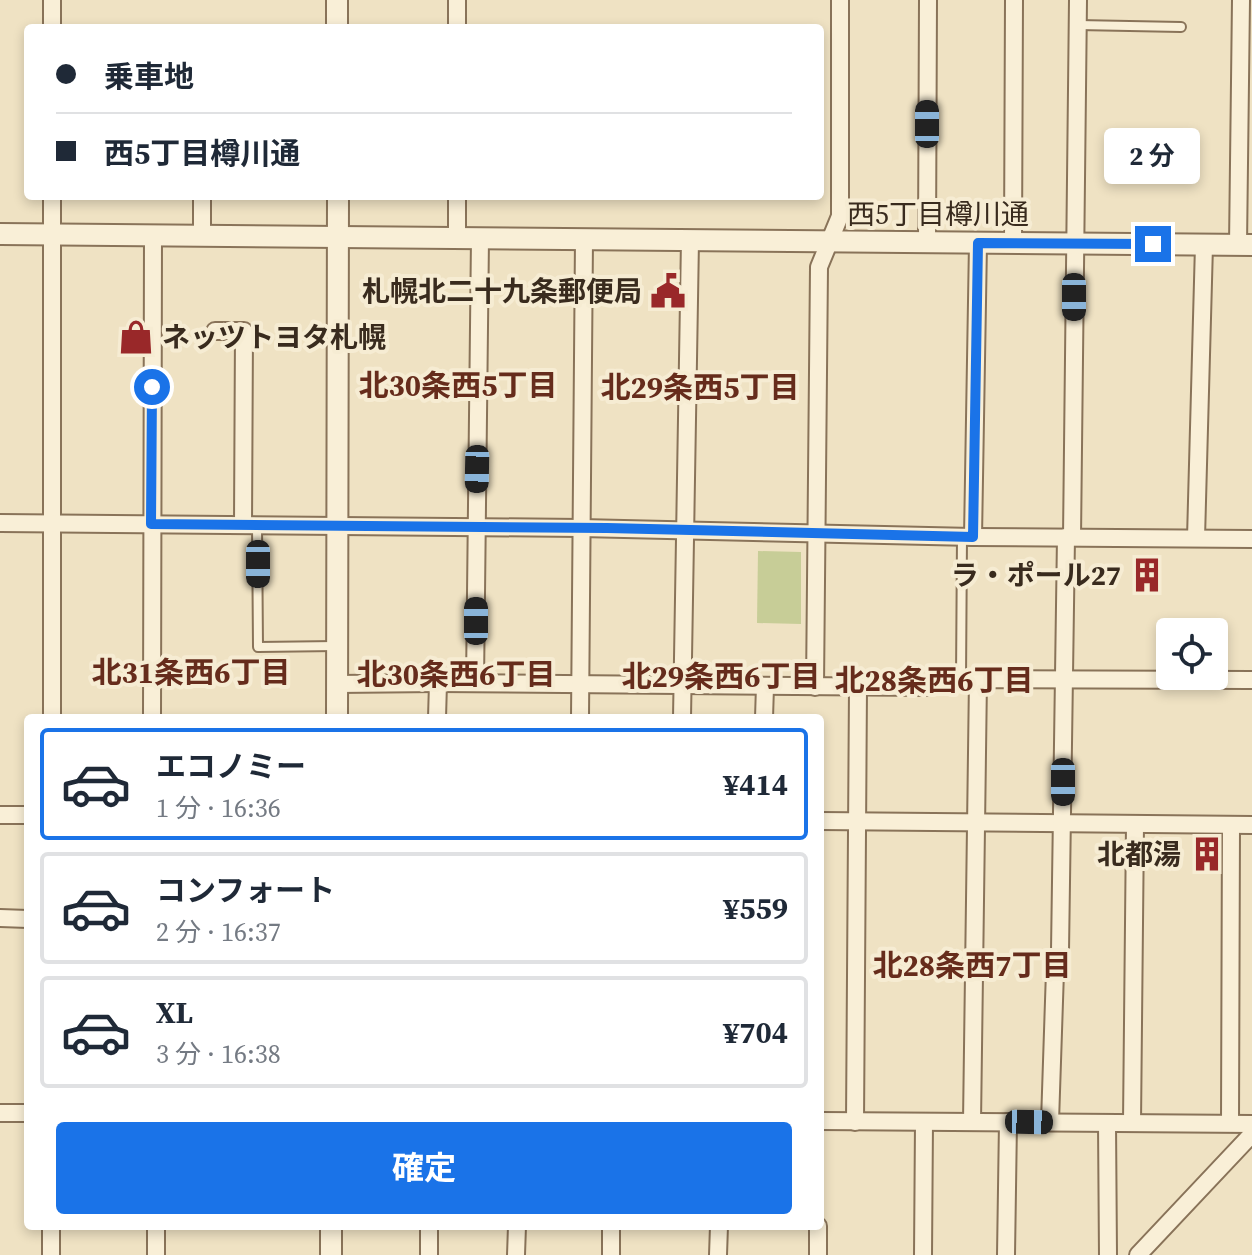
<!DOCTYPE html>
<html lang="ja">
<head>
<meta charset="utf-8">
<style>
	:root { --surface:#fff; --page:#f6f6f7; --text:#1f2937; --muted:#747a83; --line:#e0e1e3; --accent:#1a73e8 }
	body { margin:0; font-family:"Source Serif 4","Noto Sans JP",serif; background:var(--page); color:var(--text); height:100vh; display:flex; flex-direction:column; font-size:30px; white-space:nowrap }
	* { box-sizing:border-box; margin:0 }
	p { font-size:26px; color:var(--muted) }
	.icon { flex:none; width:44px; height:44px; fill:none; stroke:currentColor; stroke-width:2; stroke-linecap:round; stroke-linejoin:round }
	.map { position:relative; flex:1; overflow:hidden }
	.sheet { position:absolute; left:24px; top:714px; width:800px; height:516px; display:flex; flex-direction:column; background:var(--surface); border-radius:8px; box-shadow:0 4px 12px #0003 }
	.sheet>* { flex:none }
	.banner { position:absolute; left:24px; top:24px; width:800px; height:176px; border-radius:8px; box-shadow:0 4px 12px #0003; display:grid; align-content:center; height:176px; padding:0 32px; background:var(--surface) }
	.controls { position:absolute; left:1156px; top:618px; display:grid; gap:16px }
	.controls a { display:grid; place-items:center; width:72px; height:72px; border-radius:8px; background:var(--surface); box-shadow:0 4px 12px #0003; font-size:40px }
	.end { position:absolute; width:36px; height:36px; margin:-18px; border:10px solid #1a73e8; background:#fff; box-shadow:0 0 0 4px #fff }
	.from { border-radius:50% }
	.bubble { position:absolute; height:56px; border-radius:8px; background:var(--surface); box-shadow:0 4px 12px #0003; font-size:26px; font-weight:700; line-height:56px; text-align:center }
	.car { position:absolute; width:24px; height:48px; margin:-24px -12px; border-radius:10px; box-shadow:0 0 6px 2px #0007; background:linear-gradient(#222 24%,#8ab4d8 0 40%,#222 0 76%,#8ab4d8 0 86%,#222 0) }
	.banner b { display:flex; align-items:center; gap:28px; height:76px; font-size:30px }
	.banner b+b { border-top:2px solid var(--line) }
	.banner i { width:20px; height:20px; background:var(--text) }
	ul { padding:14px 0 0; list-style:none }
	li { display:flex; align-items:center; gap:24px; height:112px; margin:0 16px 12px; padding:0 16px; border:4px solid var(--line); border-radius:8px }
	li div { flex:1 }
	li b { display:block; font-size:30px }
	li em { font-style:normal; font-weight:700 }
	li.current { border-color:var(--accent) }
	li>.icon { width:72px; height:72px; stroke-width:1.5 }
	.cta { display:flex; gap:16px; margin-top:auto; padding:16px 32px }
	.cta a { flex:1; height:92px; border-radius:8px; background:var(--accent); color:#fff; font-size:32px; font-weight:700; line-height:92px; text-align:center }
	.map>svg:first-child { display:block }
</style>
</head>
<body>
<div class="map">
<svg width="1252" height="1255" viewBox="0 0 1252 1255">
	<rect width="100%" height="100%" fill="#efe2c3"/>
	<polygon fill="#c7cd97" points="758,551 801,552 801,624 757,623"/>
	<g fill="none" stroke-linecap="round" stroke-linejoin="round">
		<g stroke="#897359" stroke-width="12">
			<g id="service">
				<polyline points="1078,25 1181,27"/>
				<polyline points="257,525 258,647 336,646"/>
				<polyline points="961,678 962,537"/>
			</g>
		</g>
		<g stroke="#897359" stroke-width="20">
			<g id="minor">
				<polyline points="52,0 52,28"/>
				<polyline points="457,0 457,28"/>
				<polyline points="52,196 52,718"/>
				<polyline points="202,196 202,236"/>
				<polyline points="457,196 457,238"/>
				<polyline points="927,242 928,0"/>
				<polyline points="1013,243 1014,0"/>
				<polyline points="1238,245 1241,0"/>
				<polyline points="215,331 244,331 243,525"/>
				<polyline points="0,523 581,528 973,537 1252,539"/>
				<polyline points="973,537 978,243"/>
				<polyline points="1072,537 1078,0"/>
				<polyline points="1196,538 1204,245"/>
				<polyline points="475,683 480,238"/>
				<polyline points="337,684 438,683 928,687 940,679 1252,680"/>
				<polyline points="815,687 819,267 840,216 840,0"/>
				<polyline points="152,718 153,236"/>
				<polyline points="437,718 438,683"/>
				<polyline points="580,718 584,239"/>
				<polyline points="682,718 690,240"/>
				<polyline points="764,718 765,686"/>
				<polyline points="0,815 28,815"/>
				<polyline points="820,821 1252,825"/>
				<polyline points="0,918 28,919"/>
				<polyline points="0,1113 28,1113"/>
				<polyline points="820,1121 1252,1124"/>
				<polyline points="855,1122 858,688"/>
				<polyline points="972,1122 978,679"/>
				<polyline points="1050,1122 1055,971 1060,951 1066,537"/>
				<polyline points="1107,1123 1108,1255"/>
				<polyline points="1132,1123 1135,824"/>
				<polyline points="1230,1123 1231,825"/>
				<polyline points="156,1226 156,1255"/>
				<polyline points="51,1255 51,1226"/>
				<polyline points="429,1255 429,1226"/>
				<polyline points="516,1255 517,1226"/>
				<polyline points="611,1255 611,1226"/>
				<polyline points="718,1255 719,1226"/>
				<polyline points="818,1255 818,1226"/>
				<polyline points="923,1255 924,1122"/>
				<polyline points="1006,1255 1008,1122"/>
				<polyline points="1138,1255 1252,1134"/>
			</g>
		</g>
		<g stroke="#897359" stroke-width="24">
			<g id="tertiary">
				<polyline points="337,0 337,28"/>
				<polyline points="0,234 1252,245"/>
				<polyline points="337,718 338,196"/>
				<polyline points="331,1255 331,1226"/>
			</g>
		</g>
		<use href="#service" stroke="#f9efd7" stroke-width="8"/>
		<use href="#minor" stroke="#f9efd7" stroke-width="16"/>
		<use href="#tertiary" stroke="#f9efd7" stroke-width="20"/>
	</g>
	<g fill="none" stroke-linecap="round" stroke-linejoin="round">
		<polyline stroke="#1a73e8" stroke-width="10" points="152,387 151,524 607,528 973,537 978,243 1153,244"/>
	</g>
	<defs>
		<g id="civic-bare" transform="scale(2.76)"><path d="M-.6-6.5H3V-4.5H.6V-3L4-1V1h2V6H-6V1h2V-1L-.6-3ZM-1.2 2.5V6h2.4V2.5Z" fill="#992829" stroke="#f6ecd3" stroke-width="2.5" paint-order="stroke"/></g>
		<g id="shop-bare" transform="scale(2.76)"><path d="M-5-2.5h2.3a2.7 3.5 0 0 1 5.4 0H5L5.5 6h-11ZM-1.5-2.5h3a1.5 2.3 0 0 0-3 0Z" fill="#992829" stroke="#f6ecd3" stroke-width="2.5" paint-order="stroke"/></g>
		<g id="building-bare" transform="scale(2.76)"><path d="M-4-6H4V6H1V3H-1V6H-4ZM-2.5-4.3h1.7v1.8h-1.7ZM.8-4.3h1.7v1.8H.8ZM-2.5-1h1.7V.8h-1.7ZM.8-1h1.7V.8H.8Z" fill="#992829" stroke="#f6ecd3" stroke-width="2.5" paint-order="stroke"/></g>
	</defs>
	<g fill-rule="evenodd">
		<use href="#civic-bare" x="668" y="291"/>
		<use href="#shop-bare" x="136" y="337"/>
		<use href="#building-bare" x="1147" y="575"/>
		<use href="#building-bare" x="1207" y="854"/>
	</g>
	<g text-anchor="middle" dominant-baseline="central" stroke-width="8" stroke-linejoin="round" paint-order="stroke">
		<g font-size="28" fill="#392b1e" stroke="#f6ecd3">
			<text x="938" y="214">西5丁目樽川通</text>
		</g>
		<g font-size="28" font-weight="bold" fill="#392b1e" stroke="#f6ecd3" text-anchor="end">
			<text x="642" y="291">札幌北二十九条郵便局</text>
			<text x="162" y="337" text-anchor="start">ネッツトヨタ札幌</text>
			<text x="1121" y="575">ラ・ポール27</text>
			<text x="1181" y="854">北都湯</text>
		</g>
		<g font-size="30" font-weight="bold" fill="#662c1c" stroke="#f6ecd3">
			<text x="458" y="385">北30条西5丁目</text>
			<text x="700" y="387">北29条西5丁目</text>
			<text x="191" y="672">北31条西6丁目</text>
			<text x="456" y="674">北30条西6丁目</text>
			<text x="721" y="676">北29条西6丁目</text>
			<text x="934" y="680">北28条西6丁目</text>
			<text x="972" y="965">北28条西7丁目</text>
		</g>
	</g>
</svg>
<div class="controls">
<a><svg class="icon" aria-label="locate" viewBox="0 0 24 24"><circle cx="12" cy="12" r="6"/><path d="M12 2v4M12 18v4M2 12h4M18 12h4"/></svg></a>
</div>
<i class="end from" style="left:152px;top:387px"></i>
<i class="end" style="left:1153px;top:244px"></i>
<div class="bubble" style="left:1104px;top:128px;width:96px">2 分</div>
<i class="car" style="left:927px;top:124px;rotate:0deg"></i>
<i class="car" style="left:1074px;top:297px;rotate:180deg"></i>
<i class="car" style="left:477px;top:469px;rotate:181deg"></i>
<i class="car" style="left:258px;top:564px;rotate:180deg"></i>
<i class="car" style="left:476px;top:621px;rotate:0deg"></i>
<i class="car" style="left:1063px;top:782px;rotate:180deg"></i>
<i class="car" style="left:1029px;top:1122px;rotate:91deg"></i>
<div class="banner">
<b><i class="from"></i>乗車地</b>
<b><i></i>西5丁目樽川通</b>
</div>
<section class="sheet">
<ul>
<li class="current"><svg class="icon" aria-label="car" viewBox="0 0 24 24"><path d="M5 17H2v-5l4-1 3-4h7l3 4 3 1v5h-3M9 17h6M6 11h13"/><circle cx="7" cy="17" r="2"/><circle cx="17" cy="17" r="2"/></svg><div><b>エコノミー</b><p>1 分 · 16:36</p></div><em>¥414</em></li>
<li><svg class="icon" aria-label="car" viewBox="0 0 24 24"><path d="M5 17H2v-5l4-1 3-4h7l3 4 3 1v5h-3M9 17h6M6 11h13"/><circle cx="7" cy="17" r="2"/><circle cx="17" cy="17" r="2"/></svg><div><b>コンフォート</b><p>2 分 · 16:37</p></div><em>¥559</em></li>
<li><svg class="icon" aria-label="car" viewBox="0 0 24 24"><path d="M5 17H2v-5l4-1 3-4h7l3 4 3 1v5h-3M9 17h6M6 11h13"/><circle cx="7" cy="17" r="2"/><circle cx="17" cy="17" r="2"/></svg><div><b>XL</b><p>3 分 · 16:38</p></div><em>¥704</em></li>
</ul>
<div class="cta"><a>確定</a></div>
</section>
</div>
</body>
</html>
